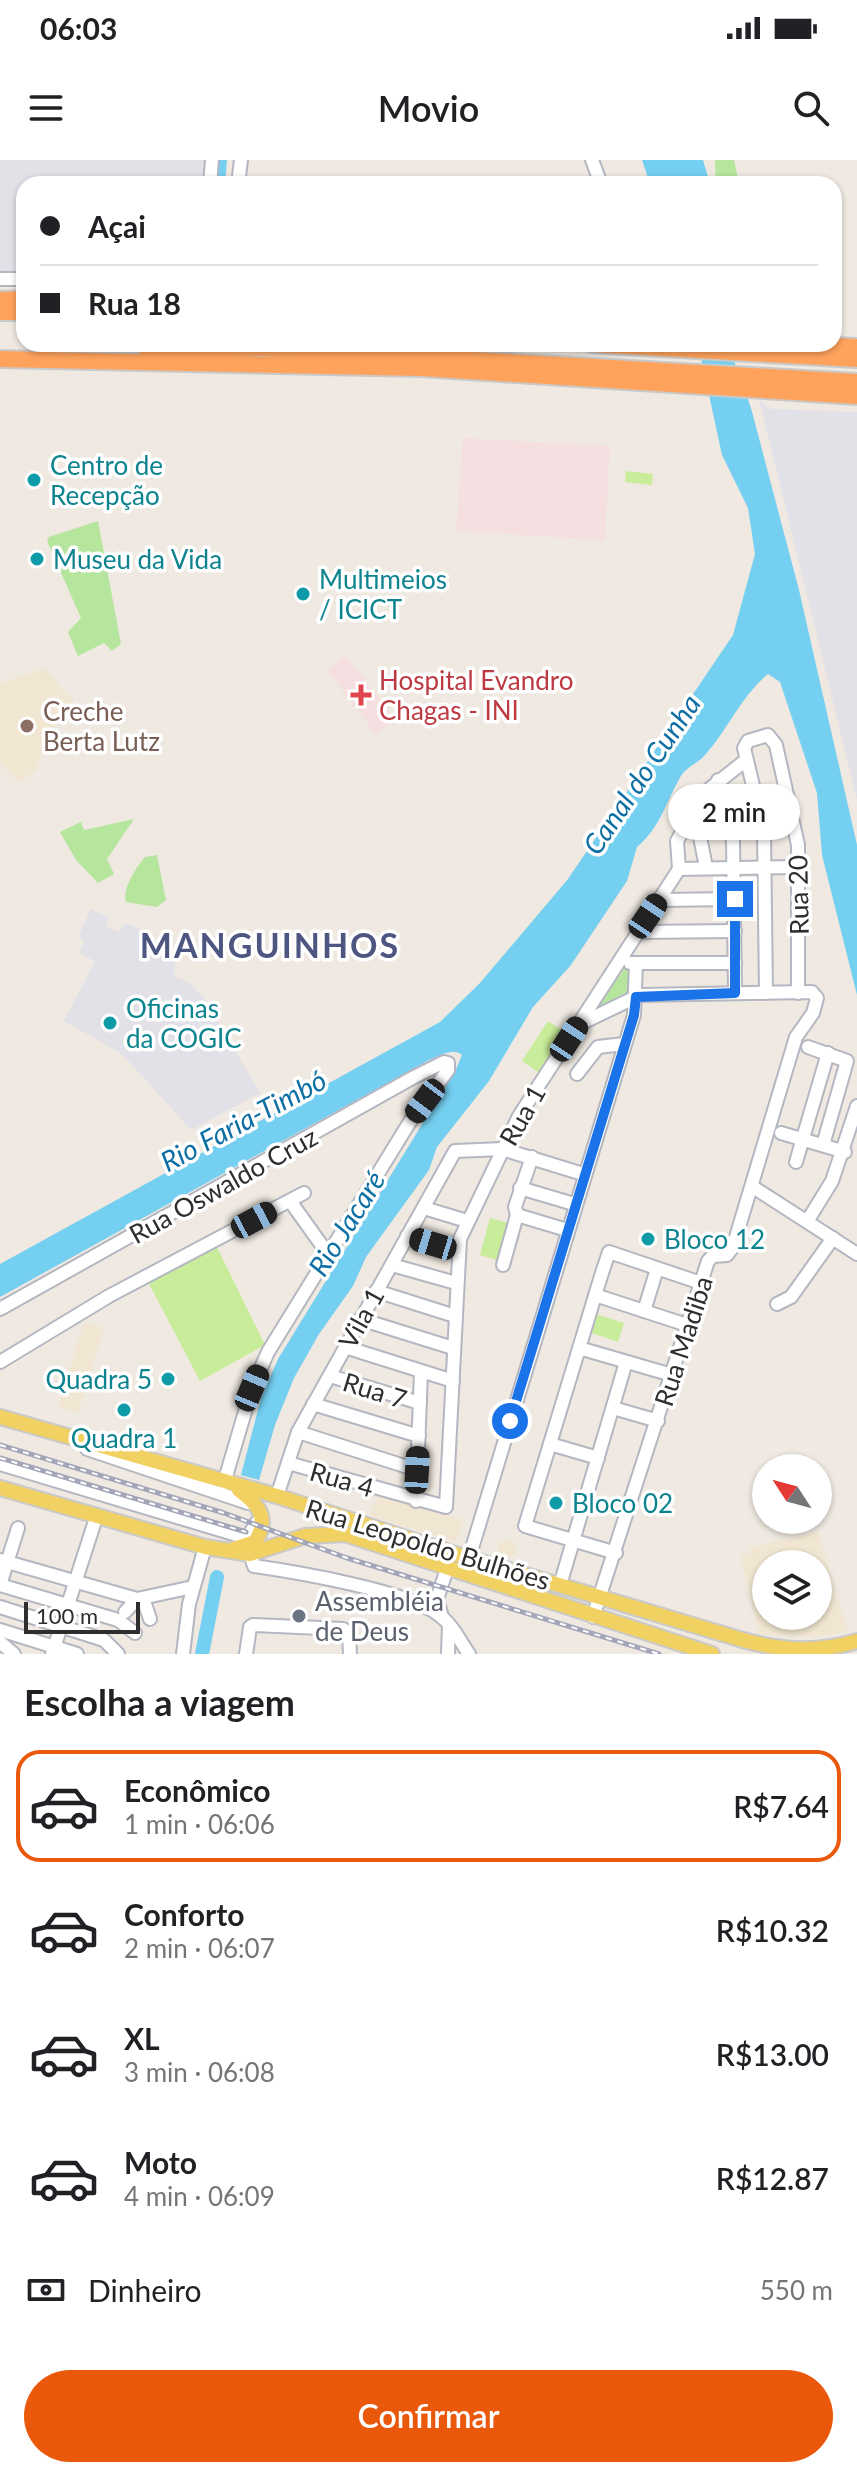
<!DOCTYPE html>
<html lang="pt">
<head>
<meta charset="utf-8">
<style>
	:root { --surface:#fff; --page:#f6f6f6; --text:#202124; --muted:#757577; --line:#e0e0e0; --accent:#ea580c }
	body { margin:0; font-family:Lato,sans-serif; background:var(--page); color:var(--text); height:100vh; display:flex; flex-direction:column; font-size:30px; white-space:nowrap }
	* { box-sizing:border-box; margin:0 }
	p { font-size:26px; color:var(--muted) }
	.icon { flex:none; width:44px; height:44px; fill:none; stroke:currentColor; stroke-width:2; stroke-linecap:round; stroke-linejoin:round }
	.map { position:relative; height:1494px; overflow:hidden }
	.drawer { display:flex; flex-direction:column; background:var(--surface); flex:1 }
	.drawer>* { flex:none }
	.hud { position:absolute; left:16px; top:16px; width:826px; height:176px; border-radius:24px; box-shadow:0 2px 6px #0004; display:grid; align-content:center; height:176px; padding:0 24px; background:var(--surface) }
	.needle { width:52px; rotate:306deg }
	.tools { position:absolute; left:752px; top:1294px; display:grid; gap:16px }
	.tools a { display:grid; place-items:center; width:80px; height:80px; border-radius:50%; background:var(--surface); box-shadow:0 2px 6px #0004; font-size:40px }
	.scale { position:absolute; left:24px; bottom:20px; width:116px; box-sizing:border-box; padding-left:8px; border:4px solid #2e2e2e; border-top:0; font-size:22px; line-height:28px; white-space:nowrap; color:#2e2e2e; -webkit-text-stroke:6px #fff; paint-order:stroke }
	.end { position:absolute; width:36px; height:36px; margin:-18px; border:10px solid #1a73e8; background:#fff; box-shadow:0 0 0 4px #fff }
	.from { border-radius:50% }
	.bubble { position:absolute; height:56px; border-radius:28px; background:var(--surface); box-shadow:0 2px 6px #0004; font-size:26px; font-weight:600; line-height:56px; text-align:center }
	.car { position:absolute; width:24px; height:48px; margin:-24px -12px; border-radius:10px; box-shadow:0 0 6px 2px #0007; background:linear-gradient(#222 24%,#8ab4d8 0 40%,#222 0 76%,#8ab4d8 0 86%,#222 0) }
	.hud b { display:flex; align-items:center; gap:28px; height:76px; font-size:30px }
	.hud b+b { border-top:2px solid var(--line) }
	.hud i { width:20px; height:20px; background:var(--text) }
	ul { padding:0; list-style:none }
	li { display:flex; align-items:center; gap:24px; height:112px; margin:0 16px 12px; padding:0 8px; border:4px solid transparent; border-radius:24px }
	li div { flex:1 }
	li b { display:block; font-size:30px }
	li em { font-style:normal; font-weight:600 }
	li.on { border-color:var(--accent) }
	li>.icon { width:72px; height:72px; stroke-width:1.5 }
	h2 { padding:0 24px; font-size:36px; line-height:96px }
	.pay { display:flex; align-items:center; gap:20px; height:88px; padding:0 24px; font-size:30px }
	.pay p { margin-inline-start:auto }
	.primary-button { display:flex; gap:16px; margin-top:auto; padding:16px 24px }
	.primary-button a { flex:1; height:92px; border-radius:48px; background:var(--accent); color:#fff; font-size:32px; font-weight:600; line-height:92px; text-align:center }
	.status { display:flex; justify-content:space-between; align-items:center; height:56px; padding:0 40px; background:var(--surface); direction:ltr }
	.status svg { height:22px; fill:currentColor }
	header { display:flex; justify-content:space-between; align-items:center; height:104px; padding:0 24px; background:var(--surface); font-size:36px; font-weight:600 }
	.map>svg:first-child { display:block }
</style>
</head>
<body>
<div class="status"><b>06:03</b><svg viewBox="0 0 49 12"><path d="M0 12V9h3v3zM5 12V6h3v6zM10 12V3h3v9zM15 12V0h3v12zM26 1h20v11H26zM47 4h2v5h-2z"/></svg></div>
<header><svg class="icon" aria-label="menu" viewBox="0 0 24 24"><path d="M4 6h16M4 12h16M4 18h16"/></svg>Movio<svg class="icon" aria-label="search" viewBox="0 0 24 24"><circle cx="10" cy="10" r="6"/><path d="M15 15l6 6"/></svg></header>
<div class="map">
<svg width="857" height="1494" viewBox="0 0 857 1494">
	<rect width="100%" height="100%" fill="#efe9e1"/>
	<g fill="#e3e1e8">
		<polygon points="0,0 204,0 203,24 24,24 24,114 0,114"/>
		<polygon points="759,239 771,249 857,252 857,640"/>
		<polygon points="91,749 109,757 106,767 119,772 125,763 144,771 141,779 168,790 175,803 174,816 190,823 204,838 260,933 191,970 122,894 64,861 95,801 79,793 84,781 78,777"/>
	</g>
	<g fill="#f0e6d1" fill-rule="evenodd">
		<polygon points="44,508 73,541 44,581 37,610 18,622 0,602 0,524"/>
		<polygon points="84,1163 104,1168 78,1253 58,1247"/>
		<polygon points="379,1334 463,1360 456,1382 373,1357 371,1353"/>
		<path d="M818,1372L848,1472L813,1477L759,1474L740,1395L750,1393V1388ZM766,1404H818V1456H766Z"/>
		<circle cx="507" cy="1389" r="9"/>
	</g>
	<g fill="#f5dfe0">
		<polygon points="463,278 610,286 605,380 456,371"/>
		<polygon points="346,495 395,560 376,575 327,510"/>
	</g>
	<g fill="#b6e59e">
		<polygon points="715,0 734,0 739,24 716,24"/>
		<polygon points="98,361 121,484 112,491 104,483 78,496 68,472 81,458 47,381 49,377"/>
		<polygon points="134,659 107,699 114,714 98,723 76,700 60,672 81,662 84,670"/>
		<path d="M157,695L166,740L157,747L126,742C122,728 136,708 145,697Z"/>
		<polygon points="626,806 630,807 631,833 596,850"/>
	</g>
	<g fill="#c9ec9a">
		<polygon points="626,311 653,314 652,325 625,322"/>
		<polygon points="548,861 567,874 541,914 522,901"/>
		<polygon points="490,1058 511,1064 501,1101 480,1095"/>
		<polygon points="214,1081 265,1185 200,1221 146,1118"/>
		<polygon points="592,1153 624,1163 618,1182 586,1171"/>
	</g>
	<g fill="#75cff0">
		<polygon points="642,0 703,0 710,24 650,24"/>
		<path d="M698,184H728L751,248L799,430L857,685V835L822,695L817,633L780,522L768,514C741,536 727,571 704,596C697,604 686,607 681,616C665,643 661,667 637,687L627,721L571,805L533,847L489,921L437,987L429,1010L366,1097L353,1126L319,1174L294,1218L275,1265L259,1320L241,1315L261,1238L278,1199L456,909L462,895C453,887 440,896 429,900L0,1137V1104L440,862L480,823L568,719L733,475L755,394L748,348L722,295Z"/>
	</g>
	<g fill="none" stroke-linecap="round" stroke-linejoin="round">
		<polyline stroke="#75cff0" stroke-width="8" points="221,24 223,0"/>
		<polyline stroke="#75cff0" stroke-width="14" points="202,1494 217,1417"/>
		<g stroke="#b4b7c1" stroke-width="16">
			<g id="minor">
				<polyline points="592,0 601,24"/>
				<polyline points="210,24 212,0"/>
				<polyline points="238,24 241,0"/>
				<polyline points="0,119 24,119"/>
				<polyline points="718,620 733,681 735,833"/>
				<polyline points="706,707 693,642 746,600"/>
				<polyline points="679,709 677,681 693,652"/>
				<polyline points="659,740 735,739"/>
				<polyline points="637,772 735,771"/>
				<polyline points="630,803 735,803"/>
				<polyline points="766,833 764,672 744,588 748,581 768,575 776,585 798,685 798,833"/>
				<polyline points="582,863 640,835 812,832 817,838 813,853 796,877 733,1087 727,1095 713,1096 708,1101 593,1457"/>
				<polyline points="808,887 847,901 823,985"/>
				<polyline points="577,914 598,887 624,884"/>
				<polyline points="781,973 845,992"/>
				<polyline points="796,1002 828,893"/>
				<polyline points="753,1027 857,1094"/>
				<polyline points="520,1028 574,1044"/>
				<polyline points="290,1041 328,1094"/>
				<polyline points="424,1048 467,1061"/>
				<polyline points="517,1055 515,1047 532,997"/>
				<polyline points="808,1060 832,1021 857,946"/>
				<polyline points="407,1076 458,1091"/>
				<polyline points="392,1105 456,1123"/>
				<polyline points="503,1105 517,1055 567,1070"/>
				<polyline points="376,1131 455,1156"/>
				<polyline points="595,1135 687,1165"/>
				<polyline points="777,1144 791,1137 833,1078"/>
				<polyline points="0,1149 414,917 444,902 448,903 448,910 411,960 268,1192 252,1228 224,1323"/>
				<polyline points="644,1151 657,1109"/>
				<polyline points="360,1159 453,1188"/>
				<polyline points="345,1187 453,1221"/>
				<polyline points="579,1188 672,1215"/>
				<polyline points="0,1202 109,1136 304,1033"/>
				<polyline points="330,1216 420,1243"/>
				<polyline points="313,1244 419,1276"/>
				<polyline points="613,1248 658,1261"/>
				<polyline points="298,1272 417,1310"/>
				<polyline points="550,1284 598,1298"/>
				<polyline points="87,1289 248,1343"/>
				<polyline points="288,1303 446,1347 460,1079 519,956 679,709 799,707"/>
				<polyline points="0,1304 247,1378 257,1362"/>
				<polyline points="277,1336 298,1272 455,991 502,989 583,1014"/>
				<polyline points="416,1341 421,1212"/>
				<polyline points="616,1393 525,1366 601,1116 609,1092 701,1123"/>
				<path d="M250,1394L254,1406C295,1412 409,1431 439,1455C452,1464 460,1481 469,1494"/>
				<polyline points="469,1398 634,855 636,803"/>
				<polyline points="0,1400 144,1441 150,1459"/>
				<polyline points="0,1425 118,1460 135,1473"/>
				<polyline points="0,1425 18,1368"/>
				<polyline points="560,1425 626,1202"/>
				<polyline points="0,1447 104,1480 118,1494"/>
				<polyline points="125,1452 137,1439 193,1427"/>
				<polyline points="442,1457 437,1439 447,1409"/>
				<polyline points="0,1470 77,1494"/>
				<polyline points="0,1482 14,1494"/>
				<polyline points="52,1494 95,1361"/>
				<polyline points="183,1494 189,1444 205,1387"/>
				<polyline points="246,1494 250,1467 253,1465 343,1469 349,1473 350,1494"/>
				<polyline points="448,1494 449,1465"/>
			</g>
		</g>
		<g stroke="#c9c9c9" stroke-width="18">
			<g id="major">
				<path d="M0,1257L277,1336L452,1393L743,1480C783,1491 817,1493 857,1481"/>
				<polyline points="0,1328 205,1387 250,1394 305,1376 345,1374 712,1494"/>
				<path d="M234,1389L255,1382C270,1358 259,1345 239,1330"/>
			</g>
		</g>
		<g stroke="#c9c9c9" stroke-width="20">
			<g id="highway">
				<polyline points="0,140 24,139"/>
				<polyline points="0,152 24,152"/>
				<polyline points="591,184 857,199"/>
				<polyline points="793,184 857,187"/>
				<polyline points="146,189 263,188 857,222"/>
				<polyline points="0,199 421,208 857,236"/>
			</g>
		</g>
		<use href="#minor" stroke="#fff" stroke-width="12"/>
		<use href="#major" stroke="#f2d163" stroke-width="14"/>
		<use href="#highway" stroke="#ffa35c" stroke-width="16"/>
		<g stroke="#a3a6b8" stroke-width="5">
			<g id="rail">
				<polyline points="0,1285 224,1353 347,1398 659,1494"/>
				<polyline points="0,1298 246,1372"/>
			</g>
		</g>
		<use href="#rail" stroke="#fff" stroke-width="2" stroke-dasharray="6" stroke-linecap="butt"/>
	</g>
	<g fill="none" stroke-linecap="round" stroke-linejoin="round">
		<polyline stroke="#1a73e8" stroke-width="10" points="510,1261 634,855 636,837 735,833 735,739"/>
	</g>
	<g fill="#0f9aa8" stroke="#fff" stroke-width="3">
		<circle cx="34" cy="320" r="8"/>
		<circle cx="37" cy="399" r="8"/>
		<circle cx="303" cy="434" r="8"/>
		<circle cx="110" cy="863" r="8"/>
		<circle cx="648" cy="1079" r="8"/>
		<circle cx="168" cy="1219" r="8"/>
		<circle cx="124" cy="1250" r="8"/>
		<circle cx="556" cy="1343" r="8"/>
	</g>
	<path fill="#e0444e" stroke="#fff" stroke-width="3" d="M357 523h8v8h8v8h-8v8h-8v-8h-8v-8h8z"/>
	<circle fill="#8d6e63" stroke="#fff" stroke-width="3" cx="27" cy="566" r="8"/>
	<circle fill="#6b7280" stroke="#fff" stroke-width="3" cx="299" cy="1456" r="8"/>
	<g text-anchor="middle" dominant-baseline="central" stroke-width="7" stroke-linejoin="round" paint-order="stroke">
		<g font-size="26" fill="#0d838f" stroke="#fff" text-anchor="start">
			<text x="50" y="305">Centro de<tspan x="50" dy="30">Recepção</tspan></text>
			<text x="53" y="399">Museu da Vida</text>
			<text x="319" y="419">Multimeios<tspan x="319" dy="30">/ ICICT</tspan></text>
			<text x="126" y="848">Oficinas<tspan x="126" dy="30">da COGIC</tspan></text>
			<text x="664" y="1079">Bloco 12</text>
			<text x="152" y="1219" text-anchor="end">Quadra 5</text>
			<text x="124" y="1278" text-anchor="middle">Quadra 1</text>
			<text x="572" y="1343">Bloco 02</text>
		</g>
		<g font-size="26" fill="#be3a42" stroke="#fff" text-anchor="start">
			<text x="379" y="520">Hospital Evandro<tspan x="379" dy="30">Chagas - INI</tspan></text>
		</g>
		<g font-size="26" fill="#785e54" stroke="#fff" text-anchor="start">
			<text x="43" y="551">Creche<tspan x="43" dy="30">Berta Lutz</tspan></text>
		</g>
		<g font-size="26" fill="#2e2e2e" stroke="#fff">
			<text transform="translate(798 735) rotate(-91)">Rua 20</text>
			<text transform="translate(522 955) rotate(-60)">Rua 1</text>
			<text transform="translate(223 1025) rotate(-29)">Rua Oswaldo Cruz</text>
			<text transform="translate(361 1158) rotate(-61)">Vila 1</text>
			<text transform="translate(683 1181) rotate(-72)">Rua Madiba</text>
			<text transform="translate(375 1230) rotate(17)">Rua 7</text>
			<text transform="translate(342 1319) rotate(16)">Rua 4</text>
			<text transform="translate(428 1384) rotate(17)">Rua Leopoldo Bulhões</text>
		</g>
		<g font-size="26" fill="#5b616d" stroke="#fff" text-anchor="start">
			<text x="315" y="1441">Assembléia<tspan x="315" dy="30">de Deus</tspan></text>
		</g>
		<g font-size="28" font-style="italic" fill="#0d6fa3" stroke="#fff">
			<text transform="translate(641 614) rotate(-56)">Canal do Cunha</text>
			<text transform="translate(243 960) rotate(-28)">Rio Faria-Timbó</text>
			<text transform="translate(346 1063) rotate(-58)">Rio Jacaré</text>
		</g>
		<g font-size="34" font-weight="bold" letter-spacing="2" fill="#4d5680" stroke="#fff">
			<text x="270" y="784">MANGUINHOS</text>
		</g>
	</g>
</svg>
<div class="tools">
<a><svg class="needle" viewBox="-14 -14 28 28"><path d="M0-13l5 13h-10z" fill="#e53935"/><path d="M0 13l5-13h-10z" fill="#757577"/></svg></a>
<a><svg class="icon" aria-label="layers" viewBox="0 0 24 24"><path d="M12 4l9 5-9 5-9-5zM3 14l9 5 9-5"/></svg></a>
</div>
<div class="scale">100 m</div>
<i class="end from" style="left:510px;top:1261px"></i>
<i class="end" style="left:735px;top:739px"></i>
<div class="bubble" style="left:668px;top:624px;width:132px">2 min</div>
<i class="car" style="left:648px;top:756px;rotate:34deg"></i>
<i class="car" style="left:569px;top:879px;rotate:33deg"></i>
<i class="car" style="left:425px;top:941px;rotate:217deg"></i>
<i class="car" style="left:254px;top:1060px;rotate:62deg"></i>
<i class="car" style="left:433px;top:1084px;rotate:287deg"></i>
<i class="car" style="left:252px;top:1228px;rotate:23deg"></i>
<i class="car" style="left:417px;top:1310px;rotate:3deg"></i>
<div class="hud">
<b><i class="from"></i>Açai</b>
<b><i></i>Rua 18</b>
</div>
</div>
<section class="drawer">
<h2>Escolha a viagem</h2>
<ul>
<li class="on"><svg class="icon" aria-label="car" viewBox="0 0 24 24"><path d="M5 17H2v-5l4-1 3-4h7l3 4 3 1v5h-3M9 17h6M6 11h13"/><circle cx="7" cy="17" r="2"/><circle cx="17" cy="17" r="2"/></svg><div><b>Econômico</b><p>1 min · 06:06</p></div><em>R$7.64</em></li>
<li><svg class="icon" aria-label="car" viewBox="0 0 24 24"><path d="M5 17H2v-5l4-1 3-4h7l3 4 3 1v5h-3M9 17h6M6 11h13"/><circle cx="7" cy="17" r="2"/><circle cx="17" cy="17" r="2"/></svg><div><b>Conforto</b><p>2 min · 06:07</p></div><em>R$10.32</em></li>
<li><svg class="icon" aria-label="car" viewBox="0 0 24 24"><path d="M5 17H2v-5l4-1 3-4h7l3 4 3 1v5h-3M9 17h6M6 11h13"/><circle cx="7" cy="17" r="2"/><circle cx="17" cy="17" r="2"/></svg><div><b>XL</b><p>3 min · 06:08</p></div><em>R$13.00</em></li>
<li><svg class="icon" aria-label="car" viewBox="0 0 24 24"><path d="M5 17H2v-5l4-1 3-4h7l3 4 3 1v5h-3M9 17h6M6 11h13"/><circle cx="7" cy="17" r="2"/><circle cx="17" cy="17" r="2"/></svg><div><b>Moto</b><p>4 min · 06:09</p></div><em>R$12.87</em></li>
</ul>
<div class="pay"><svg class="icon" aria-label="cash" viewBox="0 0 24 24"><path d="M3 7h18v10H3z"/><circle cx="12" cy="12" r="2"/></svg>Dinheiro<p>550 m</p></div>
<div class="primary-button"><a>Confirmar</a></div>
</section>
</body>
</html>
